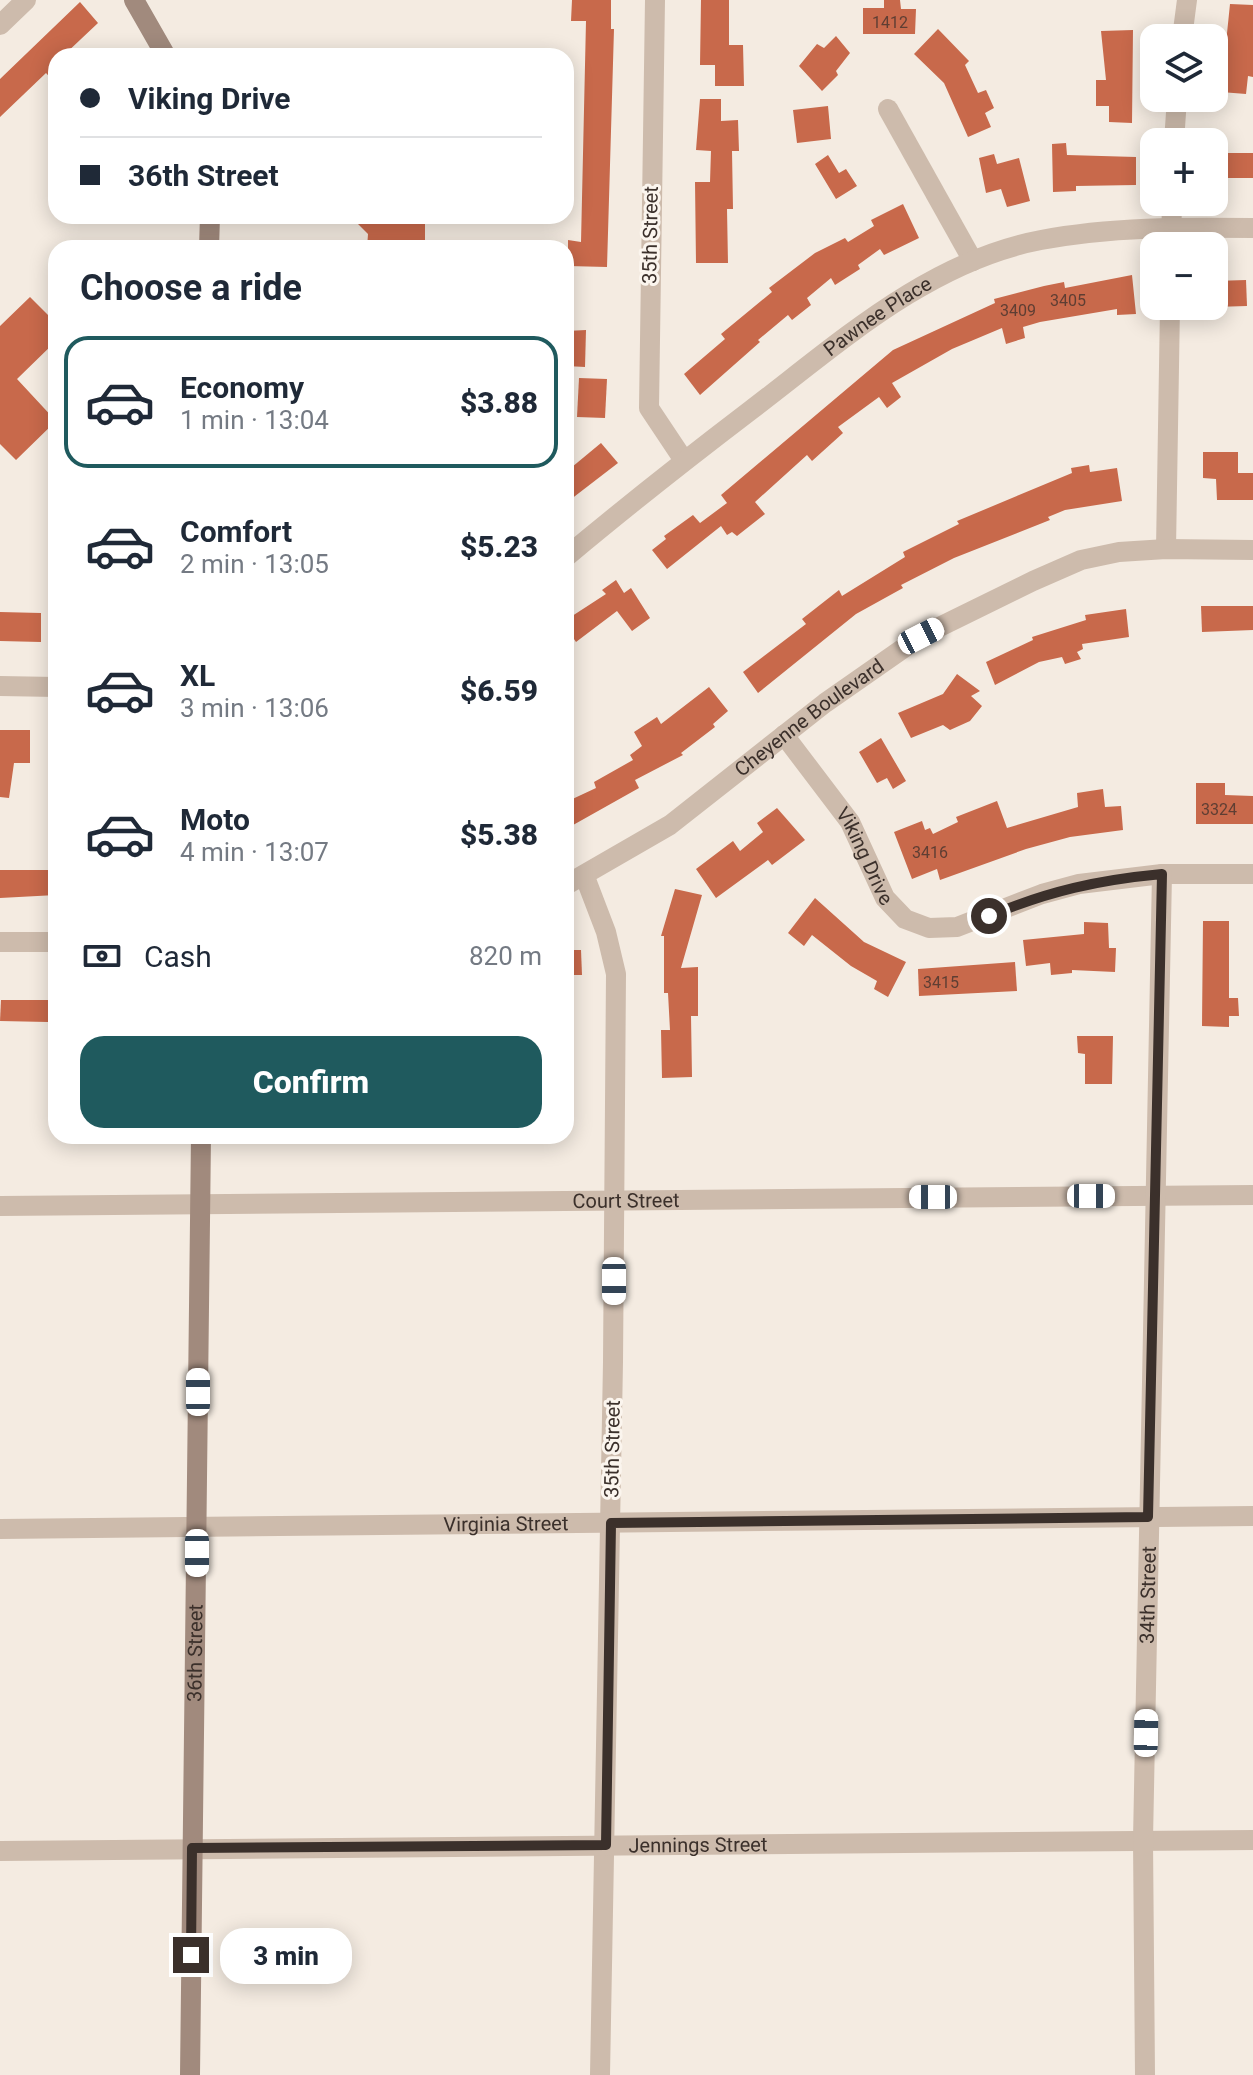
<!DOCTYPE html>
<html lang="en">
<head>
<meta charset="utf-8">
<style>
	:root { --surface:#fff; --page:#f2f2f3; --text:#1f2937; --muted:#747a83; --line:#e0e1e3; --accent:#1f5a5e }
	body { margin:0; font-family:Roboto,sans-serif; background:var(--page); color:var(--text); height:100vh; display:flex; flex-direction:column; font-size:30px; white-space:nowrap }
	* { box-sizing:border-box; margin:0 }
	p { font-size:26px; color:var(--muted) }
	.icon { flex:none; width:44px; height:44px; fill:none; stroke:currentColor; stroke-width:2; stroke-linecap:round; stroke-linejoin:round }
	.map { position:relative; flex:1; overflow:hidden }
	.panel { position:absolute; left:48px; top:240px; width:526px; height:904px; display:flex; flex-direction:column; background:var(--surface); border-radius:24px; box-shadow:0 4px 20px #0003 }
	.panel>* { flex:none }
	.top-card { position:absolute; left:48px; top:48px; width:526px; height:176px; border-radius:24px; box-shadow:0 4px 20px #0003; display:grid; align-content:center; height:176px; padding:0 32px; background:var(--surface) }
	.controls { position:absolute; left:1140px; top:24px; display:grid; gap:16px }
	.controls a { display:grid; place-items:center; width:88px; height:88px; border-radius:16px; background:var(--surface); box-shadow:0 4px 20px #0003; font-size:40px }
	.end { position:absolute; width:36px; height:36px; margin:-18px; border:10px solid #3b302b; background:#fff; box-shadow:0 0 0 4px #fff }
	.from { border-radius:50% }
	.bubble { position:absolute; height:56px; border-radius:24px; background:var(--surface); box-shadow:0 4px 20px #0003; font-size:26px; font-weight:800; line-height:56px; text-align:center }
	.car { position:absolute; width:24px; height:48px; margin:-24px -12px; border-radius:10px; box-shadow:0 0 6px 2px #0007; background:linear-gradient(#fff 24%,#345 0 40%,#fff 0 76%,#345 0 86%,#fff 0) }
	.top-card b { display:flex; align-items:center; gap:28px; height:76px; font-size:30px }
	.top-card b+b { border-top:2px solid var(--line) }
	.top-card i { width:20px; height:20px; background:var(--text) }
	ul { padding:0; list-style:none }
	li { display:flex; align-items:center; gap:24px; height:132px; margin:0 16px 12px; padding:0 16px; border:4px solid transparent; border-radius:24px }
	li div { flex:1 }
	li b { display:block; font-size:30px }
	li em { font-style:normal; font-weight:800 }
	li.on { border-color:var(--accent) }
	li>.icon { width:72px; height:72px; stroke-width:1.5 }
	h2 { padding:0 32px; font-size:36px; line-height:96px }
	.pay { display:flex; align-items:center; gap:20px; height:88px; padding:0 32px; font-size:30px }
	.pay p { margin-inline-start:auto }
	.action { display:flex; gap:16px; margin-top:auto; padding:16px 32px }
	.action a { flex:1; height:92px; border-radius:24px; background:var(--accent); color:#fff; font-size:32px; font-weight:800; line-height:92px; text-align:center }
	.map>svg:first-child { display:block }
</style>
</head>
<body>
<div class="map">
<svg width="1253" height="2075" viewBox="0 0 1253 2075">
	<rect width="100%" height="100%" fill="#f4ebe1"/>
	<g fill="#c8694b">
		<polygon points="572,0 611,0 611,29 614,29 607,267 568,266 568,240 581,242 586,21 571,21"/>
		<polygon points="701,0 729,0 729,45 743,45 744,86 715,86 715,65 700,65"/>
		<polygon points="884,0 900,0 901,9 916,9 915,34 863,34 863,8 884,8"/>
		<polygon points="80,2 98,23 63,56 56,56 56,84 46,73 0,117 0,79"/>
		<polygon points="1230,4 1253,5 1253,77 1248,76 1246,94 1221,92"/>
		<polygon points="938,29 969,61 965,65 978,93 986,90 994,108 985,113 991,127 968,137 944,83 914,54"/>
		<polygon points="1133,30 1132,123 1109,122 1109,106 1096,106 1096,80 1106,80 1101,31"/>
		<polygon points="836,36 850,53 836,71 838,75 822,91 799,66 817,44 824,48"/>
		<polygon points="700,99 721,99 721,121 738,120 739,151 732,151 733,209 727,209 728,263 696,263 695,182 710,182 711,151 696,150"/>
		<polygon points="828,106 831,139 797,143 793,110"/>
		<polygon points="1066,143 1067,155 1136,157 1136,185 1076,186 1076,191 1053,192 1052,144"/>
		<rect x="1214" y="153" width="39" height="25"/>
		<polygon points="994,154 997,164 1019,158 1030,201 1007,207 1001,189 986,193 979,158"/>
		<polygon points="828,155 839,173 846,169 857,186 836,199 815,164"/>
		<polygon points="903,204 919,238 884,255 880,249 858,265 860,269 835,285 831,278 807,298 811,305 792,320 788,315 758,340 760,342 700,395 684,374 725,339 721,334 772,292 769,288 815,253 845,238 848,242 874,226 871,220"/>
		<polygon points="350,216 425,216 425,248 367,248 368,234"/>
		<polygon points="1132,275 1136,314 1117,315 1117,309 1040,322 1023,327 1025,338 1006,344 1002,328 952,349 892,383 901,397 887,408 879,397 838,427 843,433 812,461 807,455 755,502 765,514 737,536 732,532 727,535 721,526 667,569 652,550 666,539 664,536 693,515 700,523 727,503 721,495 893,350 995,303 994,299 1044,286 1064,282 1065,288"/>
		<polygon points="1246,280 1247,306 1214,307 1214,281"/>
		<polygon points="30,297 56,323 56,341 17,379 56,421 16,460 0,444 0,326"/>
		<polygon points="586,330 585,367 566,366 566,331"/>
		<polygon points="579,378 607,379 605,418 577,417"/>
		<polygon points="601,443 618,463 566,503 566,472"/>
		<polygon points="1203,452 1238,452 1238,473 1253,473 1253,500 1217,500 1216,479 1203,478"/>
		<polygon points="1089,465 1090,472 1117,468 1122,501 1065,510 1048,517 1050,520 954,558 901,585 903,588 856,614 758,693 743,672 806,624 802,619 839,590 842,596 905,557 903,552 959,524 957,521 1072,473 1071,468"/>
		<polygon points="616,580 624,593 631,588 650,618 632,631 617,611 576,642 566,627 566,620 606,594 602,590"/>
		<polygon points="1201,606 1253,606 1253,630 1202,632"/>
		<polygon points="1126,609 1129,637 1082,644 1083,649 1077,652 1081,659 1065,664 1062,657 1039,662 995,685 986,662 1033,640 1032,637 1086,620 1085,615"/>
		<polygon points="0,612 41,613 41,642 0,641"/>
		<polygon points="957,674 980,691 971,696 982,706 970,721 950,730 943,725 911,738 898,713 943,694"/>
		<polygon points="709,687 728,711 713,724 715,727 681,753 683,755 635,780 639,788 566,829 566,802 596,788 594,782 633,760 630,755 642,746 634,732 657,717 661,724"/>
		<polygon points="0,730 30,730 30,763 14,763 9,798 0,797"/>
		<polygon points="881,738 906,781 893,789 887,778 877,783 859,752"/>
		<polygon points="1196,783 1225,783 1225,795 1253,796 1253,824 1196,824"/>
		<polygon points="1103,789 1105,807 1121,806 1123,830 1070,837 1026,849 940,880 937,869 912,879 894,832 922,821 925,830 930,828 933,834 958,822 956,817 997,801 1007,828 1078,807 1077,793"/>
		<polygon points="777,808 805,840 772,865 768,860 716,898 696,869 733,841 740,851 763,832 757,823"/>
		<polygon points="0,870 56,870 56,895 0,898"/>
		<polygon points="675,889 702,895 681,968 698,967 698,1016 691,1016 692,1077 662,1078 661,1030 670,1030 668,993 664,993 664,936 661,936"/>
		<polygon points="815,898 864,942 906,962 888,997 874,989 877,981 851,966 812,935 804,946 788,933"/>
		<polygon points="1203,921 1229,921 1229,998 1238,998 1239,1016 1229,1016 1229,1027 1202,1026"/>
		<polygon points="1084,922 1108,923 1109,948 1116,948 1115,972 1072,970 1072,973 1051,975 1050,963 1026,966 1023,940 1084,934"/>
		<polygon points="566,950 581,950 582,975 566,975"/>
		<polygon points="1015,962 1017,991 919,996 918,969"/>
		<polygon points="1,1000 48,1000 48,1022 0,1021"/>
		<polygon points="1077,1036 1113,1036 1112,1084 1085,1084 1085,1054 1078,1053"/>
	</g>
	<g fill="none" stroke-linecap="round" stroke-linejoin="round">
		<g stroke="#cdbbac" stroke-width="20">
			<polyline points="655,0 649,408 683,459"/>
			<polyline points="0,25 26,0"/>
			<polyline points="1182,38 1187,0"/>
			<polyline points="888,109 973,261"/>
			<polyline points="1174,142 1177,98"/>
			<polyline points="1171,246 1172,202"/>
			<polyline points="1166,549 1170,306"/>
			<path id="s1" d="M566,557C627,506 688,458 751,410C839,343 929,261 1041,240C1110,227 1183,227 1253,228"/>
			<polyline points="0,686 56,687"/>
			<path id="s2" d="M784,735L850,822L885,898L905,919L929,928L957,927L1042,894L1079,884L1162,874H1253"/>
			<polyline points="585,877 606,932 616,974 613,1362 600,2075"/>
			<path id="s3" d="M0,1206L1253,1195"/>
			<path id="s4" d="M0,1529L1253,1516"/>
			<path id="s5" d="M0,1851L1253,1840"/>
			<path id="s6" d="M1145,2075L1143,1840L1162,874"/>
		</g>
		<g stroke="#cdbbac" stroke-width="20">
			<path id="s7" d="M566,885L670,825L825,703L921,636L1033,581L1081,560L1119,552L1166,549L1253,550"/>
			<polyline points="0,942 56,942"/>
		</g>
		<g stroke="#a18a7d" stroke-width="20">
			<polyline points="134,0 166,56"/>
			<polyline points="209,248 210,216"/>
			<path id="s8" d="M190,2075L201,1136"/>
		</g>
	</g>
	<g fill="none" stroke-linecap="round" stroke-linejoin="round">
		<path stroke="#3b302b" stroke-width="10" d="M191,1955L192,1848L606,1845L611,1523L1148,1517L1162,874C1098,880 1049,891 989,916"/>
	</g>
	<g text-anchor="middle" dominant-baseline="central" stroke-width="6" stroke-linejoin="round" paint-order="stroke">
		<g font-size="16" fill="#5e3e33">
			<text x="890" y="22">1412</text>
			<text x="1068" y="300">3405</text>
			<text x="1018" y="310">3409</text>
			<text x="1219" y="809">3324</text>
			<text x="930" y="852">3416</text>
			<text x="941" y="982">3415</text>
		</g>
		<g font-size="20" fill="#3b302b" stroke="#fbf5ee">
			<text transform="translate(650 235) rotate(-89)">35th Street</text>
			<text stroke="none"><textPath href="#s1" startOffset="394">Pawnee Place</textPath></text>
			<text stroke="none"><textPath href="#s7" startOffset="296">Cheyenne Boulevard</textPath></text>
			<text stroke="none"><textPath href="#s2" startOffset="146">Viking Drive</textPath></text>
			<text stroke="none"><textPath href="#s3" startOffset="626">Court Street</textPath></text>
			<text transform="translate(612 1449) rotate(-89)">35th Street</text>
			<text stroke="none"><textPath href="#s4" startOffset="506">Virginia Street</textPath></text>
			<text stroke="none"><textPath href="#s6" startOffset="480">34th Street</textPath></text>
			<text stroke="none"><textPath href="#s8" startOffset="422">36th Street</textPath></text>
			<text stroke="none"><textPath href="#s5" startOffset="698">Jennings Street</textPath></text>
		</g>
	</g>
</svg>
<div class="controls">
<a><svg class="icon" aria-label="layers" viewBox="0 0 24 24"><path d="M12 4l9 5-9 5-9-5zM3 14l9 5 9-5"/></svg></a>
<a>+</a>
<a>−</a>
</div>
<i class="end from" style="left:989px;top:916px"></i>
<i class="end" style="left:191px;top:1955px"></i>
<div class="bubble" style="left:220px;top:1928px;width:132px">3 min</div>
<i class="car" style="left:921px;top:636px;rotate:63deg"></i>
<i class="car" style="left:1091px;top:1196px;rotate:90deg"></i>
<i class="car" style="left:933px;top:1197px;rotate:270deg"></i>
<i class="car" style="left:614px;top:1281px;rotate:180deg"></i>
<i class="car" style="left:198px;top:1392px;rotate:0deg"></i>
<i class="car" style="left:197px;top:1553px;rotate:180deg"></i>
<i class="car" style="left:1146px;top:1733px;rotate:1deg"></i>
<div class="top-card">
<b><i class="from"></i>Viking Drive</b>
<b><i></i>36th Street</b>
</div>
<section class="panel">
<h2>Choose a ride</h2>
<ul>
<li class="on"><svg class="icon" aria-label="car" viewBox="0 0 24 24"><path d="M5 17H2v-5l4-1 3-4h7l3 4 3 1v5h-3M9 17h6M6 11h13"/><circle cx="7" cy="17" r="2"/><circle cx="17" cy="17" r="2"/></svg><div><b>Economy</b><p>1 min · 13:04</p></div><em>$3.88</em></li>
<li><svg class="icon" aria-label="car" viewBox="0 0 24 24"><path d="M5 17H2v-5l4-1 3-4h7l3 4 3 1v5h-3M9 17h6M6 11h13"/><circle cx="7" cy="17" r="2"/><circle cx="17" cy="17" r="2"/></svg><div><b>Comfort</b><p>2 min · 13:05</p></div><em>$5.23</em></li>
<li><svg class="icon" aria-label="car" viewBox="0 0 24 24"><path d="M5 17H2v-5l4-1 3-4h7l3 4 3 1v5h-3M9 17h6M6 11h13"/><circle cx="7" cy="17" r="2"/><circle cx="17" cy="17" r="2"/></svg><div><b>XL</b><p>3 min · 13:06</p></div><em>$6.59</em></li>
<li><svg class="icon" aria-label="car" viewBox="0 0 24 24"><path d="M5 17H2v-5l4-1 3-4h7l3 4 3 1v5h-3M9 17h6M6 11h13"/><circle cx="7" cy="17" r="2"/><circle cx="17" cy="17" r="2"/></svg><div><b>Moto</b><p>4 min · 13:07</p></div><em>$5.38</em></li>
</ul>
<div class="pay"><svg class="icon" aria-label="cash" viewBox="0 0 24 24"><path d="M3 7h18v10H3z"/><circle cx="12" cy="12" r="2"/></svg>Cash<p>820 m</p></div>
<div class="action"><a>Confirm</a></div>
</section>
</div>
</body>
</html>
